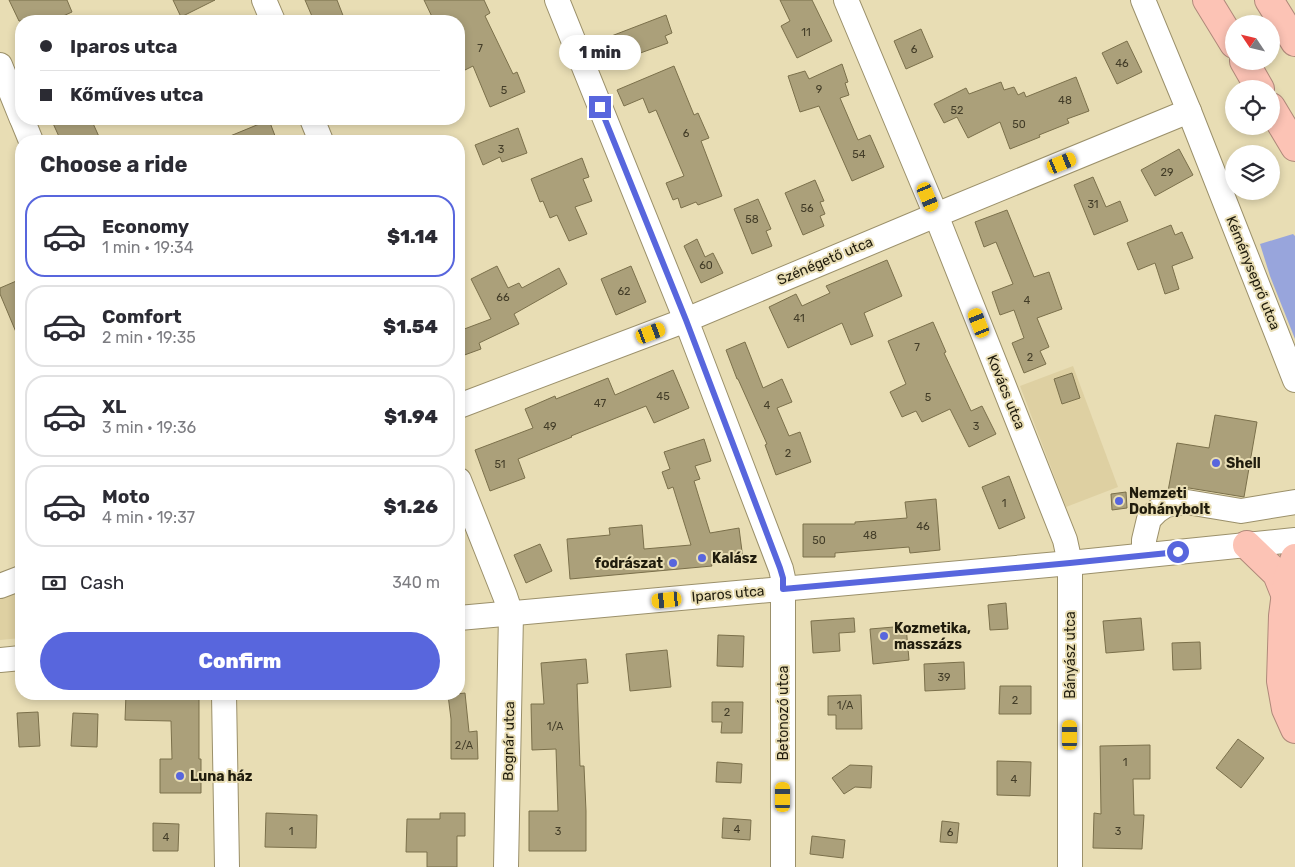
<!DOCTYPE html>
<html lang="en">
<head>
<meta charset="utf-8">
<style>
	:root { --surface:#fff; --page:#f7f7f7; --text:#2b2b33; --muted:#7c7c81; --line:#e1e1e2; --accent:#5866dd }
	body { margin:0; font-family:Rubik,sans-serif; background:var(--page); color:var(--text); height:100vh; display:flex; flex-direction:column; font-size:19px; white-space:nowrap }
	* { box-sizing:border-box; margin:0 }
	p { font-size:16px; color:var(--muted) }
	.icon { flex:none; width:28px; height:28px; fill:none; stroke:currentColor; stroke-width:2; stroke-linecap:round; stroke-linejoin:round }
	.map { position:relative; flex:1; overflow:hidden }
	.side { position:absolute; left:15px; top:135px; width:450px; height:565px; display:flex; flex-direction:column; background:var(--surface); border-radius:20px; box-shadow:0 2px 8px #0003 }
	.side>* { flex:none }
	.banner { position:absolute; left:15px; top:15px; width:450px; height:110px; border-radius:20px; box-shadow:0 2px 8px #0003; display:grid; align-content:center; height:110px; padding:0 25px; background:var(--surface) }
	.needle { width:32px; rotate:305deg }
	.fabs { position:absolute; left:1225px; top:15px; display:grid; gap:10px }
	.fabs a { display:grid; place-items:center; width:55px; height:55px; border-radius:50%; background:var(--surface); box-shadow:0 2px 8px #0003; font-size:25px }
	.end { position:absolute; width:22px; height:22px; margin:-11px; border:6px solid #5866dd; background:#fff; box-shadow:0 0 0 2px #fff }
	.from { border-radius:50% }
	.bubble { position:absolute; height:35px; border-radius:18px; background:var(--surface); box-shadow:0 2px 8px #0003; font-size:16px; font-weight:800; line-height:35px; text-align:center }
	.car { position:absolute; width:15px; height:30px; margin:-15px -8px; border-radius:6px; box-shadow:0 0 4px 1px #0007; background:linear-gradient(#f5c518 24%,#345 0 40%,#f5c518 0 76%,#345 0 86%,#f5c518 0) }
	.banner b { display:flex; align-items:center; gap:18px; height:48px; font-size:19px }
	.banner b+b { border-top:1px solid var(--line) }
	.banner i { width:12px; height:12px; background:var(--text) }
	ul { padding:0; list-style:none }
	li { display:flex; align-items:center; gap:15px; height:82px; margin:0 10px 8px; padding:0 15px; border:2px solid var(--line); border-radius:20px }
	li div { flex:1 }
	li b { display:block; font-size:19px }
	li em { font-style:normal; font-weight:800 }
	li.active { border-color:var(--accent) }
	li>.icon { width:45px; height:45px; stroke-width:1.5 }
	h2 { padding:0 25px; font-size:22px; line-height:60px }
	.pay { display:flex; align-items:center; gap:12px; height:55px; padding:0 25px; font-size:19px }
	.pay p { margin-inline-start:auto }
	.action { display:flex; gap:10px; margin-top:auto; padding:10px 25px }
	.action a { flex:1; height:58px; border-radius:30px; background:var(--accent); color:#fff; font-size:20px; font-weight:800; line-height:58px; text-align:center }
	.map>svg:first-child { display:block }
</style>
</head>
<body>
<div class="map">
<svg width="1295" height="867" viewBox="0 0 1295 867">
	<rect width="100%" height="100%" fill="#e8ddb4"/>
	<g fill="#ded0a2">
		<polygon points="1073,366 1118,487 1066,507 1020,386"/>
		<polygon points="21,589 21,638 0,640 0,597"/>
	</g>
	<polygon fill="#98a5dc" points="1293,234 1295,236 1295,339 1270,276 1260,244"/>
	<g fill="#aba07a" stroke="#7b704b">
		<polygon points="9,0 67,0 72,12 52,21 19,21"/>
		<polygon points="173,0 215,0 181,17"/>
		<polygon points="305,0 337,0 344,18 336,21 314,21"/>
		<polygon points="424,0 484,0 490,13 485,16 513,74 517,72 525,92 490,107 473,66 465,70 459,56 459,21 434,21"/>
		<polygon points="780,0 812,0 832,41 797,58 781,26 790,21"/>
		<polygon points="666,15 672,33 665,36 668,43 610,64 601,40"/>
		<polygon points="921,29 933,57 906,69 894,41"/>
		<polygon points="1127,41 1142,72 1117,84 1102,53"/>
		<polygon points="842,64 848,82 845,83 849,95 840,98 858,140 870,135 884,167 852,181 819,106 800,112 788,76 805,71 809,79"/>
		<polygon points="674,66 694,115 698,113 709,138 701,141 722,196 698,205 696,202 681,208 678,198 673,200 666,183 684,176 656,110 649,113 643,98 624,106 617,90"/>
		<polygon points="1076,77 1089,111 1067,119 1069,123 1039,135 1040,137 1010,149 1000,122 968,138 957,117 944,123 934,104 966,88 969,94 1001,82 1004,90 1014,87 1018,95 1024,92 1026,97"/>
		<polygon points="51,119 91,119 101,141 61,141"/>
		<polygon points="269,120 277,141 218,141"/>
		<polygon points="518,128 527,153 502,162 500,157 483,165 475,145"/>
		<polygon points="1179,149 1193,175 1155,196 1141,170"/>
		<polygon points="582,158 589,177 583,179 592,201 575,207 587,234 569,241 557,215 550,218 543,201 540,202 531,179"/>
		<polygon points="1093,177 1106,207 1120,201 1128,221 1094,235 1074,185"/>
		<polygon points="815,180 824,201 820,202 825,214 820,216 824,226 803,235 785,193"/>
		<polygon points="758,199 771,229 766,231 772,246 752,254 734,209"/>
		<polygon points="1007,210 1034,277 1049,272 1062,309 1037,318 1049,347 1040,351 1046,364 1024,373 1012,343 1024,338 1014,310 1000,315 992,292 1013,284 996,242 984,247 975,222"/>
		<polygon points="1171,225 1175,235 1182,232 1193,258 1172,266 1179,289 1165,294 1155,263 1138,270 1127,243"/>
		<polygon points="697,239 705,257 713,253 723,273 701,283 684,246"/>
		<polygon points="887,260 902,296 864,313 873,336 851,345 842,323 788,348 769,307 796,294 802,306 830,293 826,286"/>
		<polygon points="497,266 508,288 519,283 522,288 559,268 567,284 514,314 519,324 479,343 481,349 459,357 459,331 491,319 471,279"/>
		<polygon points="631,266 646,302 616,315 601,279"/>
		<polygon points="21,279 21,344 0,294 0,288"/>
		<polygon points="933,322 946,352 944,353 971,411 982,406 996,434 969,447 950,409 922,422 916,411 902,417 890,392 906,384 888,341"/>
		<polygon points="745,342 763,388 782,379 792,402 777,408 789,436 800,432 811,462 776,475 765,445 767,444 738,379 737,379 726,350"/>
		<polygon points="673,370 689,408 654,423 646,406 571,436 572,437 518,459 525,478 490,491 475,450 533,428 525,409 555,396 556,399 608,378 615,395"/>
		<polygon points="1072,373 1080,398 1062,404 1054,379"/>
		<polygon points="1215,415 1257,422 1244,497 1189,488 1168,491 1177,443 1209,448"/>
		<polygon points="704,439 711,461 695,466 700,479 694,481 710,533 739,528 743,559 711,564 712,566 570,579 567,539 610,535 609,528 642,525 644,549 691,545 673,487 668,489 662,472 670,469 664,452"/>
		<polygon points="1009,476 1025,518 999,529 982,487"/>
		<polygon points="1126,492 1127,508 1112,510 1111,494"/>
		<polygon points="936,499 940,550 910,553 909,547 835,553 835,557 803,557 803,524 855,524 855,522 907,518 905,502"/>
		<polygon points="540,544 552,571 526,583 514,555"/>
		<polygon points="1006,603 1008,629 990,630 988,605"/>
		<polygon points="854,618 855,632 839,633 840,651 813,653 811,621"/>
		<polygon points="1141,618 1144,650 1106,653 1103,621"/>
		<polygon points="906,626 909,660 873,664 870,629"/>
		<polygon points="718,635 744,636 743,667 717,666"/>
		<polygon points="1200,642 1201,669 1173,670 1172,643"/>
		<polygon points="667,650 671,687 630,691 626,654"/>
		<polygon points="586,659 588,683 577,684 580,766 584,766 586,811 586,851 529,851 529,811 558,811 556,749 532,750 531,704 544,704 541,663"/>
		<polygon points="964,662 965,689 925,691 924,664"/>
		<polygon points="1000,686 1031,686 1031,714 999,714"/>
		<polygon points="465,693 469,732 477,731 478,759 451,759 451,719 448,695"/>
		<polygon points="126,694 199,694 199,759 201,759 201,793 160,793 160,759 172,759 171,721 125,720"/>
		<polygon points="861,695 862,729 836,729 836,715 828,715 828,696"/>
		<polygon points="712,702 743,702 742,733 721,733 722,722 712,722"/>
		<polygon points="38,712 40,746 19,747 17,713"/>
		<polygon points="73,713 98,714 97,747 71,746"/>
		<polygon points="1238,739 1264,758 1241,788 1216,768"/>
		<polygon points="1150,745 1150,779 1133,779 1134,815 1144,815 1142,849 1093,848 1094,813 1101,814 1100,746"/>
		<polygon points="997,761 1031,762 1030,796 997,795"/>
		<polygon points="717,762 742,764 741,783 716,782"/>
		<polygon points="850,765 872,766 871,788 855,787 844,794 832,778"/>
		<polygon points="266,813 317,815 316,848 265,847"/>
		<polygon points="440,813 465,813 465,836 457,836 457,867 427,867 427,852 406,852 407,819 440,819"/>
		<polygon points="723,818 751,820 750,840 722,838"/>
		<polygon points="942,821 959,823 957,843 940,842"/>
		<polygon points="153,823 179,824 178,851 153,851"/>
		<polygon points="812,836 845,840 843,858 810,854"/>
	</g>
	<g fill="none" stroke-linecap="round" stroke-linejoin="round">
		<g stroke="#9b906a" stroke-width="26">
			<g id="minor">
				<polyline points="264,0 273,21"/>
				<polyline points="557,0 686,320 781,569 783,578 783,867"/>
				<polyline points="846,0 936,215 1065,540 1070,563 1070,867"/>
				<polyline points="1143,0 1189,111 1295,380"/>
				<polyline points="0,65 21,117"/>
				<polyline points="22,119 31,141"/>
				<polyline points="312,119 321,141"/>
				<polyline points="459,406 686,320 936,215 1189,111"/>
				<polyline points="459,480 505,596 511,614 506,867"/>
				<polyline points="1144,555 1144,540 1149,519 1157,511 1166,505 1187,502 1241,511 1295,502"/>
				<polyline points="0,586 21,578"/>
				<polyline points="459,618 1070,563 1295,540"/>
				<polyline points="0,660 21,658"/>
				<polyline points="224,694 227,867"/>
			</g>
		</g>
		<g stroke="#af897a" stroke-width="30">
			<g id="highway">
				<polyline points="1207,0 1234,44"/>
				<polyline points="1269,0 1295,42"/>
				<polyline points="1244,61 1260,89"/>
				<polyline points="1271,107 1295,147"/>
				<polyline points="1247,545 1277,574 1285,594"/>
				<polyline points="1295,558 1288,577 1283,616 1281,681 1286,709 1295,729"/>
			</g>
		</g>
		<use href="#minor" stroke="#fff" stroke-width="24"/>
		<use href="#highway" stroke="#fcc3b5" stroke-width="28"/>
	</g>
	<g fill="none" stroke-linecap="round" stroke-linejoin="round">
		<polyline stroke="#5866dd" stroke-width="6" points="600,107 686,320 780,568 783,578 783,589 1070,563 1178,552"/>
	</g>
	<g fill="#5866dd" stroke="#e8ddb4" stroke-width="2">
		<circle cx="1216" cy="463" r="5"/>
		<circle cx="1119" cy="501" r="5"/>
		<circle cx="702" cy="558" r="5"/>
		<circle cx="673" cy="563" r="5"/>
		<circle cx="884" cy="636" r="5"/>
		<circle cx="180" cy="776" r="5"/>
	</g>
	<g text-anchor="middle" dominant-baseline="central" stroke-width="4" stroke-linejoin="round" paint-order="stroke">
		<g font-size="11" fill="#433d28">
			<text x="806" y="32">11</text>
			<text x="480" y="48">7</text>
			<text x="914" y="49">6</text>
			<text x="1122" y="63">46</text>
			<text x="819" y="89">9</text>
			<text x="504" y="90">5</text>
			<text x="1065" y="100">48</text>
			<text x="957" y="110">52</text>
			<text x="1019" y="124">50</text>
			<text x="686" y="133">6</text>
			<text x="501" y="149">3</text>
			<text x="859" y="154">54</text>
			<text x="1167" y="172">29</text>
			<text x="1093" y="204">31</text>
			<text x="807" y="208">56</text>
			<text x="752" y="219">58</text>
			<text x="706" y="265">60</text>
			<text x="624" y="291">62</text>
			<text x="503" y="297">66</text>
			<text x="1027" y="300">4</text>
			<text x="799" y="318">41</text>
			<text x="917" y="347">7</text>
			<text x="1030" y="357">2</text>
			<text x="663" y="396">45</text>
			<text x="928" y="397">5</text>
			<text x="600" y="403">47</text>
			<text x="767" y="405">4</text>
			<text x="550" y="426">49</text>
			<text x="976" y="426">3</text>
			<text x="788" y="453">2</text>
			<text x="500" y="464">51</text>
			<text x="1004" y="503">1</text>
			<text x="923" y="526">46</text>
			<text x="870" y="535">48</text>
			<text x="819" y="540">50</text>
			<text x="944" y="677">39</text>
			<text x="1015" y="700">2</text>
			<text x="845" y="705">1/A</text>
			<text x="727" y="712">2</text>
			<text x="555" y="726">1/A</text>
			<text x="464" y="745">2/A</text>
			<text x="1125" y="762">1</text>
			<text x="1014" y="779">4</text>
			<text x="737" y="829">4</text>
			<text x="291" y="831">1</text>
			<text x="558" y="831">3</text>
			<text x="1118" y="831">3</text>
			<text x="950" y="832">6</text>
			<text x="166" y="837">4</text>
		</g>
		<g font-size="14" fill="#201c0d" stroke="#e8ddb4">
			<text transform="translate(825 261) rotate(-23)">Szénégető utca</text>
			<text transform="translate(1253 273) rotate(68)">Kéményseprő utca</text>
			<text transform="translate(1006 392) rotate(68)">Kovács utca</text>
			<text transform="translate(728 594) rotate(-5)">Iparos utca</text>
			<text transform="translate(1070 655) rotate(-90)">Bányász utca</text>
			<text transform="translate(783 713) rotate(-90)">Betonozó utca</text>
			<text transform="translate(509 741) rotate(-89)">Bognár utca</text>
		</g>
		<g font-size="14" font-weight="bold" fill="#201c0d" stroke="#e8ddb4" text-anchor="start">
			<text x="1226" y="463">Shell</text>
			<text x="1129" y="493">Nemzeti<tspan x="1129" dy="16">Dohánybolt</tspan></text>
			<text x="712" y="558">Kalász</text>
			<text x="663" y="563" text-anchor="end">fodrászat</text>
			<text x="894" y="628">Kozmetika,<tspan x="894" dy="16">masszázs</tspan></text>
			<text x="190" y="776">Luna ház</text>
		</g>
	</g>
</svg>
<div class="fabs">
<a><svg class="needle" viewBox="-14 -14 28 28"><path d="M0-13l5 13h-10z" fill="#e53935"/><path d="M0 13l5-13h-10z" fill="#7c7c81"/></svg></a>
<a><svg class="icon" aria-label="locate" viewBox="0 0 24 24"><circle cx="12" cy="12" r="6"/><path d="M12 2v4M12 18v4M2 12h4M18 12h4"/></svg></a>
<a><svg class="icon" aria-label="layers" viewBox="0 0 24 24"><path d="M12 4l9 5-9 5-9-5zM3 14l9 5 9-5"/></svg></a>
</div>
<i class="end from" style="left:1178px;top:552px"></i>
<i class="end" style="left:600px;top:107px"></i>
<div class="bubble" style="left:559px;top:35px;width:82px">1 min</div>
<i class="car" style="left:1062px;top:163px;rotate:68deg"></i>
<i class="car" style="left:928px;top:197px;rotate:157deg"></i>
<i class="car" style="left:979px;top:323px;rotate:338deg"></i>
<i class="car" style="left:651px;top:333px;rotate:69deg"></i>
<i class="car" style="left:667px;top:600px;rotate:264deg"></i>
<i class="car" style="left:1070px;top:735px;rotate:0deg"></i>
<i class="car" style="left:783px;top:797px;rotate:0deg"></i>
<div class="banner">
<b><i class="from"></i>Iparos utca</b>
<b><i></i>Kőműves utca</b>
</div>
<section class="side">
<h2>Choose a ride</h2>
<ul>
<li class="active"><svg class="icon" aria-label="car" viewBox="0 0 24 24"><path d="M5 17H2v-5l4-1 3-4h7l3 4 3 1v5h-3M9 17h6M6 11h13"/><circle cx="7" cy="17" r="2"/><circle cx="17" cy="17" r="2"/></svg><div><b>Economy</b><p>1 min · 19:34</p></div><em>$1.14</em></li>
<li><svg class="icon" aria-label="car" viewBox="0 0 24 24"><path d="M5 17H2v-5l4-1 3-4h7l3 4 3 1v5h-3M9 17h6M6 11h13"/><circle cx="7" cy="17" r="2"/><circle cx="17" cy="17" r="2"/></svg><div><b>Comfort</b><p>2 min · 19:35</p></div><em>$1.54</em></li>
<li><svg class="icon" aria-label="car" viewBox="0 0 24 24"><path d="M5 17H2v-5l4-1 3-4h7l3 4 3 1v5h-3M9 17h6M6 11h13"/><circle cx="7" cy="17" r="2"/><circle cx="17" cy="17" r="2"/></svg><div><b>XL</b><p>3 min · 19:36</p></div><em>$1.94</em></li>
<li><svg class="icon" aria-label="car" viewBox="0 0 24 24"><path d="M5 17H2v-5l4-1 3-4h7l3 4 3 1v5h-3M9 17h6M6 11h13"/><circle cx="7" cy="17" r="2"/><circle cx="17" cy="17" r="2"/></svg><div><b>Moto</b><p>4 min · 19:37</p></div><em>$1.26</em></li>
</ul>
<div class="pay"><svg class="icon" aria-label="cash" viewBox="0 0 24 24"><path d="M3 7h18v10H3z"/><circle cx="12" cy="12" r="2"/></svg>Cash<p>340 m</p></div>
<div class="action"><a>Confirm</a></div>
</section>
</div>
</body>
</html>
